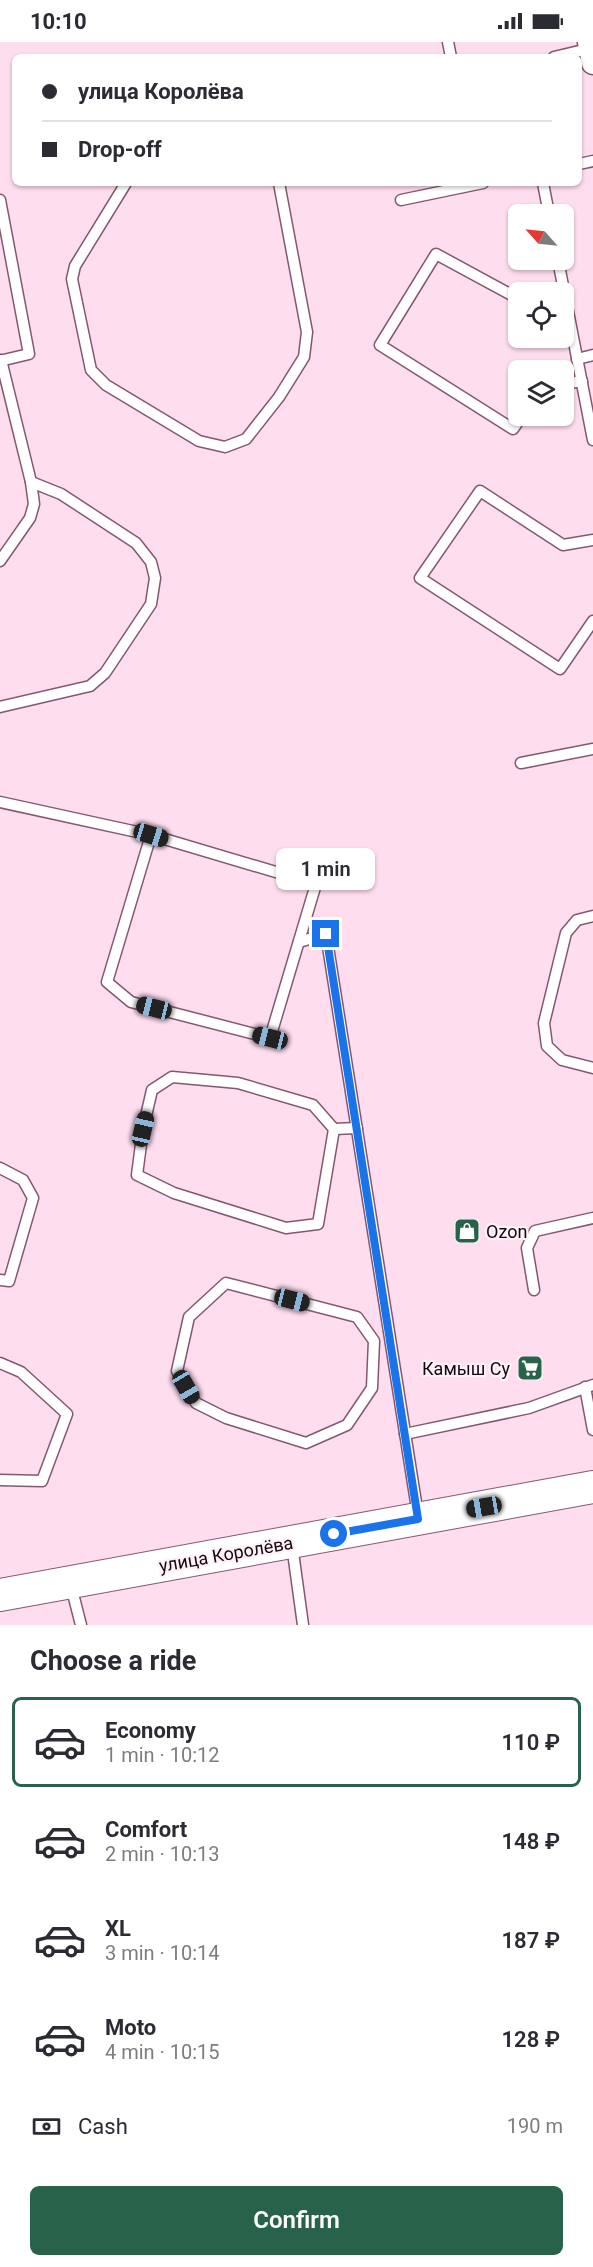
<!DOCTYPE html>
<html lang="en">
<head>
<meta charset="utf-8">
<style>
	:root { --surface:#fff; --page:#f2f2f3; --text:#2b2b33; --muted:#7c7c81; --line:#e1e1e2; --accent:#28624b }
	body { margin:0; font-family:Roboto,sans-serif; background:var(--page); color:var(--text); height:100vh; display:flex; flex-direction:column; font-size:22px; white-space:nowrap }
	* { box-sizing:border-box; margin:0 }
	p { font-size:20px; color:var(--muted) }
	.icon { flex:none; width:33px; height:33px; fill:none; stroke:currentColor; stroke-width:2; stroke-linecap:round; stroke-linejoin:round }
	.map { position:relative; height:1583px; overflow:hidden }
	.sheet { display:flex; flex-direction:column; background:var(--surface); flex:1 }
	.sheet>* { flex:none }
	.hud { position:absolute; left:12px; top:12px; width:570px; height:132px; border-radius:9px; box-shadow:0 2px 4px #0004; display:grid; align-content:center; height:132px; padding:0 30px; background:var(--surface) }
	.needle { width:39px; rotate:297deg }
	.tools { position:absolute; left:508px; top:162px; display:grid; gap:12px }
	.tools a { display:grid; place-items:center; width:66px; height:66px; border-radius:9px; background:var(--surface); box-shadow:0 2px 4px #0004; font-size:30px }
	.end { position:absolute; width:27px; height:27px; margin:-14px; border:8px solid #1a73e8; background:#fff; box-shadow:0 0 0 3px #fff }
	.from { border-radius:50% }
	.bubble { position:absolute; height:42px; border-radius:9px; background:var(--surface); box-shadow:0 2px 4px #0004; font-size:20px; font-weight:600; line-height:42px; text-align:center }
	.car { position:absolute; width:18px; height:36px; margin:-18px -9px; border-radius:8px; box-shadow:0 0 4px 2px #0007; background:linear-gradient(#222 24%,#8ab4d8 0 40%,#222 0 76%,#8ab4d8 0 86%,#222 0) }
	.hud b { display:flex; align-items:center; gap:21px; height:57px; font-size:22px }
	.hud b+b { border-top:2px solid var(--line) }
	.hud i { width:15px; height:15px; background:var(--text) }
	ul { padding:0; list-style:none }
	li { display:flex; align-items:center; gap:18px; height:90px; margin:0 12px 9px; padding:0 18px; border:3px solid transparent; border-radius:9px }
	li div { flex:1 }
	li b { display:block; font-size:22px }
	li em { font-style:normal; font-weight:600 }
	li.active { border-color:var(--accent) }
	li>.icon { width:54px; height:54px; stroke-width:1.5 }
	h2 { padding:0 30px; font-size:27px; line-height:72px }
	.pay { display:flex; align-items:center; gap:15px; height:66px; padding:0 30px; font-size:22px }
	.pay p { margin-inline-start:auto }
	.action { display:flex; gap:12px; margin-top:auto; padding:12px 30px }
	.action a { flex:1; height:69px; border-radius:9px; background:var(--accent); color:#fff; font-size:24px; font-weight:600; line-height:69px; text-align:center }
	.status { display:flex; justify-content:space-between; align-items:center; height:42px; padding:0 30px; background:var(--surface); direction:ltr }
	.status svg { height:16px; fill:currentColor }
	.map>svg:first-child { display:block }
</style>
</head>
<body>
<div class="status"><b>10:10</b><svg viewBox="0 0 49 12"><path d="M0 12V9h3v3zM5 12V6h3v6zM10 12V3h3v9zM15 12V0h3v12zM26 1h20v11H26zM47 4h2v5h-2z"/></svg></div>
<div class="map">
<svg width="593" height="1583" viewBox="0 0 593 1583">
	<rect width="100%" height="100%" fill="#feddef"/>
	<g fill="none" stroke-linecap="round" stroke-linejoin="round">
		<g stroke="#845770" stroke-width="13">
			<g id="lane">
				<polyline points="448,0 451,15"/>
				<polyline points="554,15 592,6"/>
				<polyline points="579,122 593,119"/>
				<polyline points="126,141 75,224 72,237 91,328 106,343 199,399 225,405 246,397 279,355 304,315 307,290 279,141"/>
				<polyline points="543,141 549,172"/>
				<polyline points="0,158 29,312 0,319"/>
				<polyline points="401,158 483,141"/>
				<polyline points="558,218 593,398"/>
				<polyline points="519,257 436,212 380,303 513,387 522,374"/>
				<polyline points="577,317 593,313"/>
				<polyline points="564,342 582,339"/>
				<polyline points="593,498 563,503 480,449 420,536 560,627 593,579"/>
				<polyline points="0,519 30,476 34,462 31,440"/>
				<polyline points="0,665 90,644 105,631 151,562 155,536 151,520 136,501 61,452 31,440 1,318"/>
				<polyline points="521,721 593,707"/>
				<polyline points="0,760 151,793"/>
				<polygon points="151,793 316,842 270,996 131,960 107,940"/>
				<polyline points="593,874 577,878 566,891 544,981 547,1004 562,1018 593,1026"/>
				<polyline points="299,900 326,892 418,1473"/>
				<polygon points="172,1035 238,1041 313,1063 334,1087 318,1182 286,1186 174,1151 137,1133 143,1087 152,1048"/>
				<polyline points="334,1087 357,1086"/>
				<polyline points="0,1126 23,1138 33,1156 9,1239 0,1238"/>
				<polygon points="226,1241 357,1275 374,1299 372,1346 347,1383 306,1401 226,1376 196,1361 177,1329 189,1275"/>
				<polyline points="534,1248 527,1206 535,1189 593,1176"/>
				<polyline points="0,1321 21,1330 67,1372 42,1439 0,1438"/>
				<polyline points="585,1345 593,1388"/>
				<polyline points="405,1392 529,1366 593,1343"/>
				<polyline points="292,1503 303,1583"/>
				<polyline points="71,1544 81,1583"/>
			</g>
		</g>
		<g stroke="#845770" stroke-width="25">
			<polyline id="street" points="589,0 593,21"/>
		</g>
		<g stroke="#845770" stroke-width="34">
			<polyline id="secondary" points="0,1553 593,1445"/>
		</g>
		<use href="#lane" stroke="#fff" stroke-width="10"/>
		<use href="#street" stroke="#fff" stroke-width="22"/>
		<use href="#secondary" stroke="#fff" stroke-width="32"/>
	</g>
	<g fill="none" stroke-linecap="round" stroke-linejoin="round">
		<polyline stroke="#1a73e8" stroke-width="8" points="326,892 418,1477 334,1492"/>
	</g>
	<defs>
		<g id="shop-square" transform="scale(1.35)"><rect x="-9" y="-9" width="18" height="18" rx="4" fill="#28624b" stroke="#fdf2f7"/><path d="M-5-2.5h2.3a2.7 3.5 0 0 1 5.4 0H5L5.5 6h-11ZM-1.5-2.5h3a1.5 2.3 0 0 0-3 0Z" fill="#fff"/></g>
		<g id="supermarket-square" transform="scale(1.35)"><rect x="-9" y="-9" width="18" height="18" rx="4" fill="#28624b" stroke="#fdf2f7"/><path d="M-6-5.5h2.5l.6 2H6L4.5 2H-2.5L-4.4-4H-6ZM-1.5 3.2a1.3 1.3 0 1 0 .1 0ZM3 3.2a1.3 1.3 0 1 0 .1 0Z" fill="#fff"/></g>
	</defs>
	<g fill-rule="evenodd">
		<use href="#shop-square" x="467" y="1189"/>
		<use href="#supermarket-square" x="530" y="1326"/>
	</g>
	<g text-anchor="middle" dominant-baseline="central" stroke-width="4.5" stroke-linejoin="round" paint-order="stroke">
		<g font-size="18" fill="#160610" stroke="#fdf2f7" text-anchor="start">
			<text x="486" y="1189">Ozon</text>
			<text x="510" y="1326" text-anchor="end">Камыш Су</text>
		</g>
		<g font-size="18" fill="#160610" stroke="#fdf2f7">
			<text transform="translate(226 1512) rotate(-10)">улица Королёва</text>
		</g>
	</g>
</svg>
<div class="tools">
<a><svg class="needle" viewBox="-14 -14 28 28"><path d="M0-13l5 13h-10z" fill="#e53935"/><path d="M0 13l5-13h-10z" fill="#7c7c81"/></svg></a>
<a><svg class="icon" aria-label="locate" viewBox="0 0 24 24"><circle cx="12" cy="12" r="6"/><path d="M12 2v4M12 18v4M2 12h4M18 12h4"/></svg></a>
<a><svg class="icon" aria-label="layers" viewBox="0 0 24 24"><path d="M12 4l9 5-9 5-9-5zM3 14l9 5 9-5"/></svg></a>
</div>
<i class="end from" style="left:334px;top:1492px"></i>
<i class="end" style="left:326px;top:892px"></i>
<div class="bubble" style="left:276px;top:806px;width:99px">1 min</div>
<i class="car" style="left:151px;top:793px;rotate:107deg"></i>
<i class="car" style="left:154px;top:966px;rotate:284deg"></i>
<i class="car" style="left:270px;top:996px;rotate:284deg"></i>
<i class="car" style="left:143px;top:1087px;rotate:13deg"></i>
<i class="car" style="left:292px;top:1258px;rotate:104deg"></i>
<i class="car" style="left:186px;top:1345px;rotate:150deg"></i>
<i class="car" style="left:484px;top:1465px;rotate:260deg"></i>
<div class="hud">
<b><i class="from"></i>улица Королёва</b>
<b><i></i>Drop-off</b>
</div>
</div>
<section class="sheet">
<h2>Choose a ride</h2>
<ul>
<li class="active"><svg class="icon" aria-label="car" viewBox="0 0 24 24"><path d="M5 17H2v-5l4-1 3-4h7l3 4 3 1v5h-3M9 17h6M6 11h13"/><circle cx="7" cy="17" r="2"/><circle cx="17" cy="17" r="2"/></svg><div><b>Economy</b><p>1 min · 10:12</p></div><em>110 ₽</em></li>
<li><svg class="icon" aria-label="car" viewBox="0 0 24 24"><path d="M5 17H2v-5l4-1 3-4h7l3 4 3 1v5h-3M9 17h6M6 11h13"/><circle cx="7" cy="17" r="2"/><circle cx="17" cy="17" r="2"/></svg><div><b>Comfort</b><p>2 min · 10:13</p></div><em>148 ₽</em></li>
<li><svg class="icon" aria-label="car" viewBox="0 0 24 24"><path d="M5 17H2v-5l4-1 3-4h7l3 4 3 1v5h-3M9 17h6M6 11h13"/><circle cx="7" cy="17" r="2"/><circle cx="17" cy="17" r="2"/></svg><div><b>XL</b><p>3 min · 10:14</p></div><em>187 ₽</em></li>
<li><svg class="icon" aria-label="car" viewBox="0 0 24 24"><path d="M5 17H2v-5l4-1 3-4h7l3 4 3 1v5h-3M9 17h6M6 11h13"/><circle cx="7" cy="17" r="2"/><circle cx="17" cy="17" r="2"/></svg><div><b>Moto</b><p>4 min · 10:15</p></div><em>128 ₽</em></li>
</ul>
<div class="pay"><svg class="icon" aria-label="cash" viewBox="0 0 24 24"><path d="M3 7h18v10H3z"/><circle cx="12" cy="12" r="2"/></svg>Cash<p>190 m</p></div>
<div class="action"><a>Confirm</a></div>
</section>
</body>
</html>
